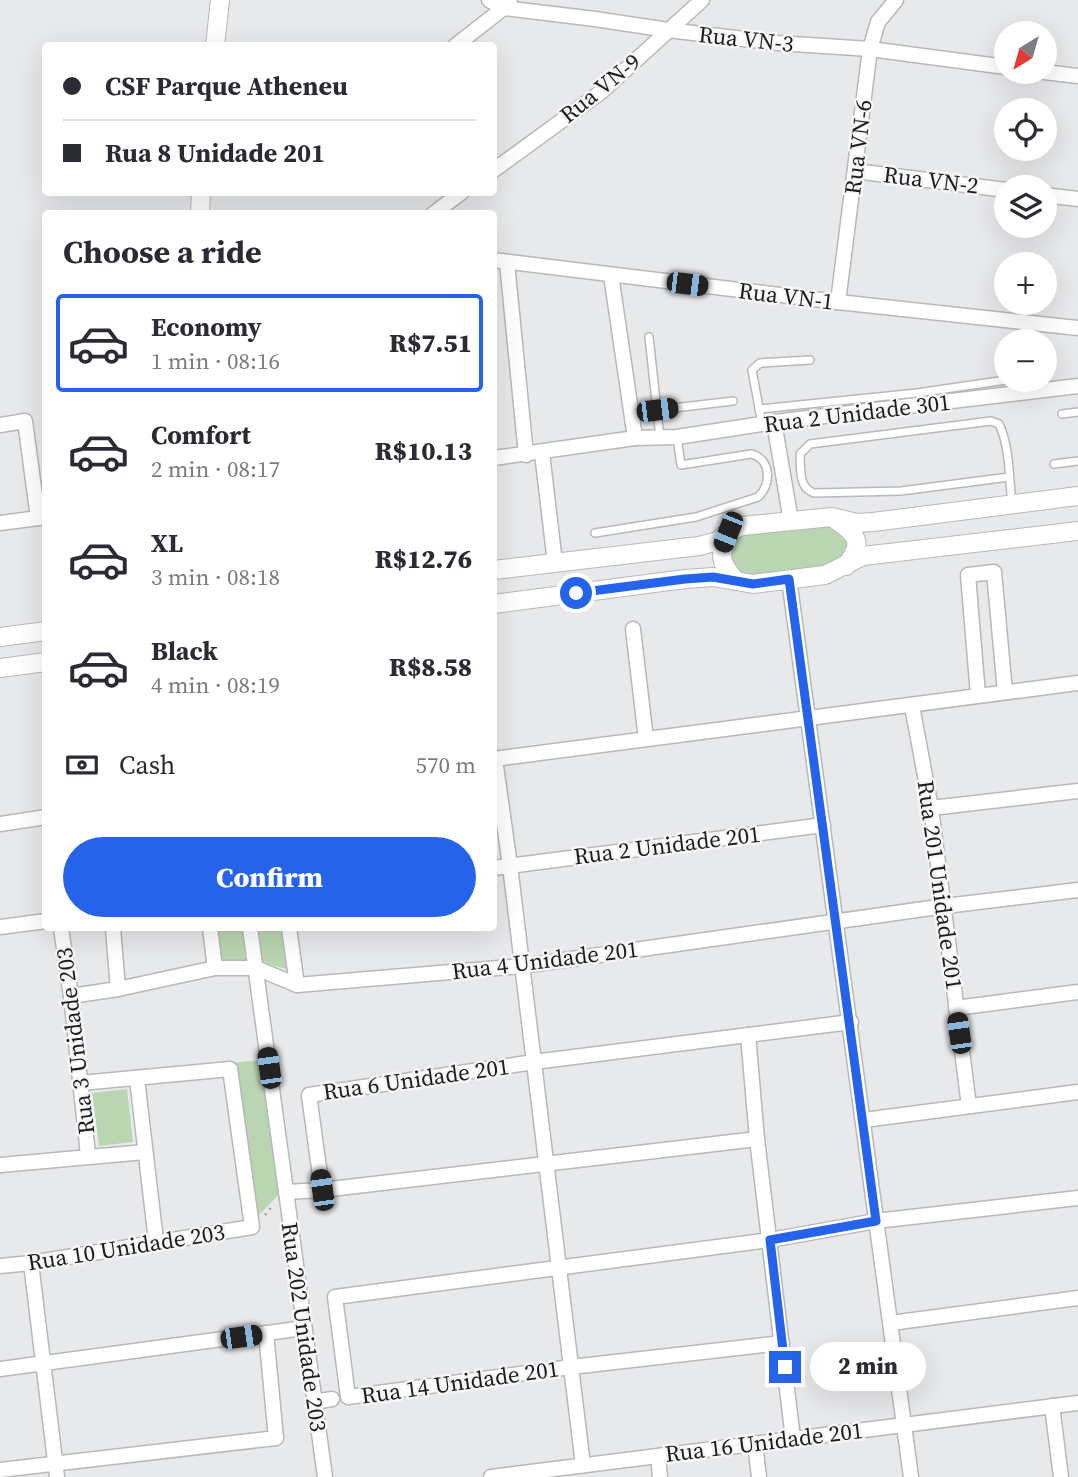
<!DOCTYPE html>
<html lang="en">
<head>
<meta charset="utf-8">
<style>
	:root { --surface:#fff; --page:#f7f7f7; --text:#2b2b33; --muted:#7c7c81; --line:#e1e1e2; --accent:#2563eb }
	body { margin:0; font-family:"Source Serif 4",serif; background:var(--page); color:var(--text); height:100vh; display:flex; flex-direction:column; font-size:26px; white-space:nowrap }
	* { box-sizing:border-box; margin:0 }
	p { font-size:23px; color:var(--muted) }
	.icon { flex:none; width:38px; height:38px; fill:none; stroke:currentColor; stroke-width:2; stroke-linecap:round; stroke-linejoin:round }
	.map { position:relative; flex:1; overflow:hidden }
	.details { position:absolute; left:42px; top:210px; width:455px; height:721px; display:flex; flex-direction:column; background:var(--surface); border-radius:7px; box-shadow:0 7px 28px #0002 }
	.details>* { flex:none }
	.hud { position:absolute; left:42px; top:42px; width:455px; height:154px; border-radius:7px; box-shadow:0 7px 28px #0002; display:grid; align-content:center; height:154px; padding:0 21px; background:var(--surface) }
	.needle { width:46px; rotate:217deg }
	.fabs { position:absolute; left:994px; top:21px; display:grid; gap:14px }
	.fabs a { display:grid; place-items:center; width:63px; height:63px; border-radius:50%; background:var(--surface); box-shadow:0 7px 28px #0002; font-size:35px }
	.end { position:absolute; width:32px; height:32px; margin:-16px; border:9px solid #2563eb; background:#fff; box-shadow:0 0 0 4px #fff }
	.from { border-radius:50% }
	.bubble { position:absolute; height:49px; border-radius:24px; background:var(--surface); box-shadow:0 7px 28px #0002; font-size:23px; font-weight:800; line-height:49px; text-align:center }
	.car { position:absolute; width:21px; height:42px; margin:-21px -10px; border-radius:9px; box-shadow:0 0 5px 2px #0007; background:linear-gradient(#222 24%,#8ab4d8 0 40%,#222 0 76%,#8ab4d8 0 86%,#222 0) }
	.hud b { display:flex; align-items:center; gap:24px; height:66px; font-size:26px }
	.hud b+b { border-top:2px solid var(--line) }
	.hud i { width:18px; height:18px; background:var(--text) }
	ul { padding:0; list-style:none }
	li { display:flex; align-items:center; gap:21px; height:98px; margin:0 14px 10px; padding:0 7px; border:4px solid transparent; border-radius:7px }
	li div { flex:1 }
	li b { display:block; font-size:26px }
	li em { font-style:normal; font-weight:800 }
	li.on { border-color:var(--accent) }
	li>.icon { width:63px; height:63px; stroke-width:1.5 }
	h2 { padding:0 21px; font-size:32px; line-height:84px }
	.pay { display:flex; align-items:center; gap:18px; height:77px; padding:0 21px; font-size:26px }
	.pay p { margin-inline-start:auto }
	.primary-button { display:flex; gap:14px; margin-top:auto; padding:14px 21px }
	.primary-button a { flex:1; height:80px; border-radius:42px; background:var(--accent); color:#fff; font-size:28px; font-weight:800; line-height:80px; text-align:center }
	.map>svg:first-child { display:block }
</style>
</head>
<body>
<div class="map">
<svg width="1078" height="1477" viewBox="0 0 1078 1477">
	<rect width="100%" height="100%" fill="#e8e9eb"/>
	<g fill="#bad5b1">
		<path d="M831,521L851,539L842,564L751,577C727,572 724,551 738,534Z"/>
		<polygon points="216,928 246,928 252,962 220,963"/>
		<polygon points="258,928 285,928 291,970 262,963"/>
		<polygon points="261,1060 284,1189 253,1221 231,1063"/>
		<polygon points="127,1089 133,1142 99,1146 92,1093"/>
	</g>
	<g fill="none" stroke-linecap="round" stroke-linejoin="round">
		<g stroke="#b7b8ba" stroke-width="10">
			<g id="service">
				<polyline points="649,337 660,438"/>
				<polyline points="759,409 917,393 1006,380"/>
				<polyline points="657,410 733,401"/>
				<polyline points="1062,414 1078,412"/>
				<polyline points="762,424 752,370 760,363 810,360"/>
				<polyline points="1054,464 1078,461"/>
				<path d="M1009,477L901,491L814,493C798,488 801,468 800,454L810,444L991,421L999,424C1010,447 1009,479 1012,504"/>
				<path d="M595,533L696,517L758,497C772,485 771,458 751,454L681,465L677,437"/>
			</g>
		</g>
		<g stroke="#b7b8ba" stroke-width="17">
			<g id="minor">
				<polyline points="489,0 504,8 595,19 668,30 778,43 870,49 1006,67"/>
				<polyline points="455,46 510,3"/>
				<polyline points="1044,72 1078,76"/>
				<polyline points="494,170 601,92 702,0"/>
				<polyline points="855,171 1006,190"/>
				<polyline points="1045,195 1078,199"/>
				<polyline points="433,214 462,192"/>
				<polyline points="494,260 838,302 1078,328"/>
				<polyline points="507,263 526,455"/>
				<polyline points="611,275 635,438"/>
				<polyline points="838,302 870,49 878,22 896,0"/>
				<polyline points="774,422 791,521"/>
				<polyline points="0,425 25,421 38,518"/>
				<polyline points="542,453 555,563"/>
				<polyline points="494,458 635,438 677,437 774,422 1078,386"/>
				<polyline points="0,523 46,517"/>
				<polyline points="789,579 911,1477"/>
				<polyline points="633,629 646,739"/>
				<polyline points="978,695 968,575 994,572 1005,692"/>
				<polyline points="912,706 931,808 969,1106"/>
				<polyline points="494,759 1078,683"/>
				<polyline points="495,759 510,866 583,1465"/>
				<polyline points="931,808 1078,791"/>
				<polyline points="0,824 46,817"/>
				<polyline points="494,868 823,825"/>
				<polyline points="0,927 46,921"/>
				<polyline points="61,928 71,996 88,1155"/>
				<polyline points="113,928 118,989"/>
				<polyline points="210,928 215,968"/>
				<polyline points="250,928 325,1477"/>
				<polyline points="289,928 297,985"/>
				<polyline points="71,996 118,989 215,968 256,968 297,985 522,966 945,906 1078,890"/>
				<polyline points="956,1008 1078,992"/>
				<polyline points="748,1035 757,1139 793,1439"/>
				<polyline points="137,1079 156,1241"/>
				<polyline points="864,1120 1078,1092"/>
				<polyline points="0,1165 145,1152"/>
				<polyline points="322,1190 309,1095 534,1062 851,1022"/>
				<polyline points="286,1192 322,1190 757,1139"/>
				<polyline points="31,1263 57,1477"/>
				<polyline points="0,1266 31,1263 252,1227 230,1069 81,1083"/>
				<polyline points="891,1323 1078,1298"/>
				<polyline points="782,1343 571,1367 348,1397 335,1297 770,1240 876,1221 1078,1198"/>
				<polyline points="0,1369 304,1328"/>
				<polyline points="314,1402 332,1399"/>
				<polyline points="1052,1406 1061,1477"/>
				<polyline points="755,1443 759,1477"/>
				<polyline points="658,1456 660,1477"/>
				<polyline points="0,1470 276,1438 266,1333"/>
				<polyline points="491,1477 1078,1403"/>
			</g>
		</g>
		<g stroke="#b7b8ba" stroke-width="20">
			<g id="tertiary">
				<polyline points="215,46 220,0"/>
				<polyline points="200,214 201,192"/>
				<path d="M836,520C859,536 863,543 846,566"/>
				<path d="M728,532C719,556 719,562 736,581"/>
				<polyline points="494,570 699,546 718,541 728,532 742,526 832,517 857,523 873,522 1078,496"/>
				<polyline points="494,604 685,579 713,577 753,584 825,575 863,556 1078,531"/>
				<polyline points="0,637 46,631"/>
				<polyline points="0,668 46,662"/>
			</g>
		</g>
		<polyline stroke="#9e9fa1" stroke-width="2.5" stroke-dasharray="2 5" stroke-linecap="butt" points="265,1215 274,1204"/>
		<use href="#service" stroke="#fff" stroke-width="7"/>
		<use href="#minor" stroke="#fff" stroke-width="14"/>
		<use href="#tertiary" stroke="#fff" stroke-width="18"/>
	</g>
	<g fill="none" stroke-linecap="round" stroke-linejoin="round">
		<polyline stroke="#2563eb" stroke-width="9" points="576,593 685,579 713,577 753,584 789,579 876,1221 770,1240 785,1367"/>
	</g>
	<g text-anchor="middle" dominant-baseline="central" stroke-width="5" stroke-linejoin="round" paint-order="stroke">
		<g font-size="23" fill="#1c1c1d" stroke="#f5f6f8">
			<text transform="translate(746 39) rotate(6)">Rua VN-3</text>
			<text transform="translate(600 88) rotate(-39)">Rua VN-9</text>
			<text transform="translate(858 147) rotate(-83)">Rua VN-6</text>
			<text transform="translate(931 180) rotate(7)">Rua VN-2</text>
			<text transform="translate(786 296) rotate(7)">Rua VN-1</text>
			<text transform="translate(857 413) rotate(-7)">Rua 2 Unidade 301</text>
			<text transform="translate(667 845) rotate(-7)">Rua 2 Unidade 201</text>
			<text transform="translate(940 885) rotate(82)">Rua 201 Unidade 201</text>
			<text transform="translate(545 960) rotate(-7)">Rua 4 Unidade 201</text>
			<text transform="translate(75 1041) rotate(-97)">Rua 3 Unidade 203</text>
			<text transform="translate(416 1079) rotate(-8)">Rua 6 Unidade 201</text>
			<text transform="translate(126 1247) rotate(-9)">Rua 10 Unidade 203</text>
			<text transform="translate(304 1327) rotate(82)">Rua 202 Unidade 203</text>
			<text transform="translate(460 1382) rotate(-8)">Rua 14 Unidade 201</text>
			<text transform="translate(764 1442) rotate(-7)">Rua 16 Unidade 201</text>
		</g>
	</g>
</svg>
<div class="fabs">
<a><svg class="needle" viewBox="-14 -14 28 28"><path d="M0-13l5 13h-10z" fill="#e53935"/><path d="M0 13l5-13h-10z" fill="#7c7c81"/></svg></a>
<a><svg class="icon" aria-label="locate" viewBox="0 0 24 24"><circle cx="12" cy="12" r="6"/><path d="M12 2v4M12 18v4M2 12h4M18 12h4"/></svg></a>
<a><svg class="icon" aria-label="layers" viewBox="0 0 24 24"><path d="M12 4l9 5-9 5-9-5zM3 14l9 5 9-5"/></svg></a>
<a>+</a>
<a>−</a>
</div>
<i class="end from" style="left:576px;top:593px"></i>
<i class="end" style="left:785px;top:1367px"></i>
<div class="bubble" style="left:810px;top:1342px;width:116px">2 min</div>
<i class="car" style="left:687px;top:284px;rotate:97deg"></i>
<i class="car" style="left:657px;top:410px;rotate:83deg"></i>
<i class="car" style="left:728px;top:532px;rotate:202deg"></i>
<i class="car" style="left:959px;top:1033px;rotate:352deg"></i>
<i class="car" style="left:269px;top:1068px;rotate:352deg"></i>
<i class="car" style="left:322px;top:1190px;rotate:352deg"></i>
<i class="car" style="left:241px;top:1337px;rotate:82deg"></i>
<div class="hud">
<b><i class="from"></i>CSF Parque Atheneu</b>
<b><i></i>Rua 8 Unidade 201</b>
</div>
<section class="details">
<h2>Choose a ride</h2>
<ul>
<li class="on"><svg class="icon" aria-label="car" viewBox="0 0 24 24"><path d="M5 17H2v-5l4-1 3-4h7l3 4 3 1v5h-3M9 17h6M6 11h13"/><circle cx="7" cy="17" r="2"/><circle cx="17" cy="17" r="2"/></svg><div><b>Economy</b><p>1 min · 08:16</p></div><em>R$7.51</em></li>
<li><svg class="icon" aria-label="car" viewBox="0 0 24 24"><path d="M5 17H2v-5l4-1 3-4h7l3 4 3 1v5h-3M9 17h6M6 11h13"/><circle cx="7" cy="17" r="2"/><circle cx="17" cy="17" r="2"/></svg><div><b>Comfort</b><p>2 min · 08:17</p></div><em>R$10.13</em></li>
<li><svg class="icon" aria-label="car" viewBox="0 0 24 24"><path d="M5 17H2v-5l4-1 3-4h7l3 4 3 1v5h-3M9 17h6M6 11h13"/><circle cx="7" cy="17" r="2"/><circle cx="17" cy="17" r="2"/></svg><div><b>XL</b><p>3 min · 08:18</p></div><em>R$12.76</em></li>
<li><svg class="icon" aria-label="car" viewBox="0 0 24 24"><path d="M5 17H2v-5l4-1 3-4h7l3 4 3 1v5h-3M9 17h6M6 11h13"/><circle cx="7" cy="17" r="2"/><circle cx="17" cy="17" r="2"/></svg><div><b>Black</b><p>4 min · 08:19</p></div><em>R$8.58</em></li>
</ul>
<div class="pay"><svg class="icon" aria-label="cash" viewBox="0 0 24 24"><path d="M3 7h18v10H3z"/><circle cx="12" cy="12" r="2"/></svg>Cash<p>570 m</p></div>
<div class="primary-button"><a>Confirm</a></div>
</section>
</div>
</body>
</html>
